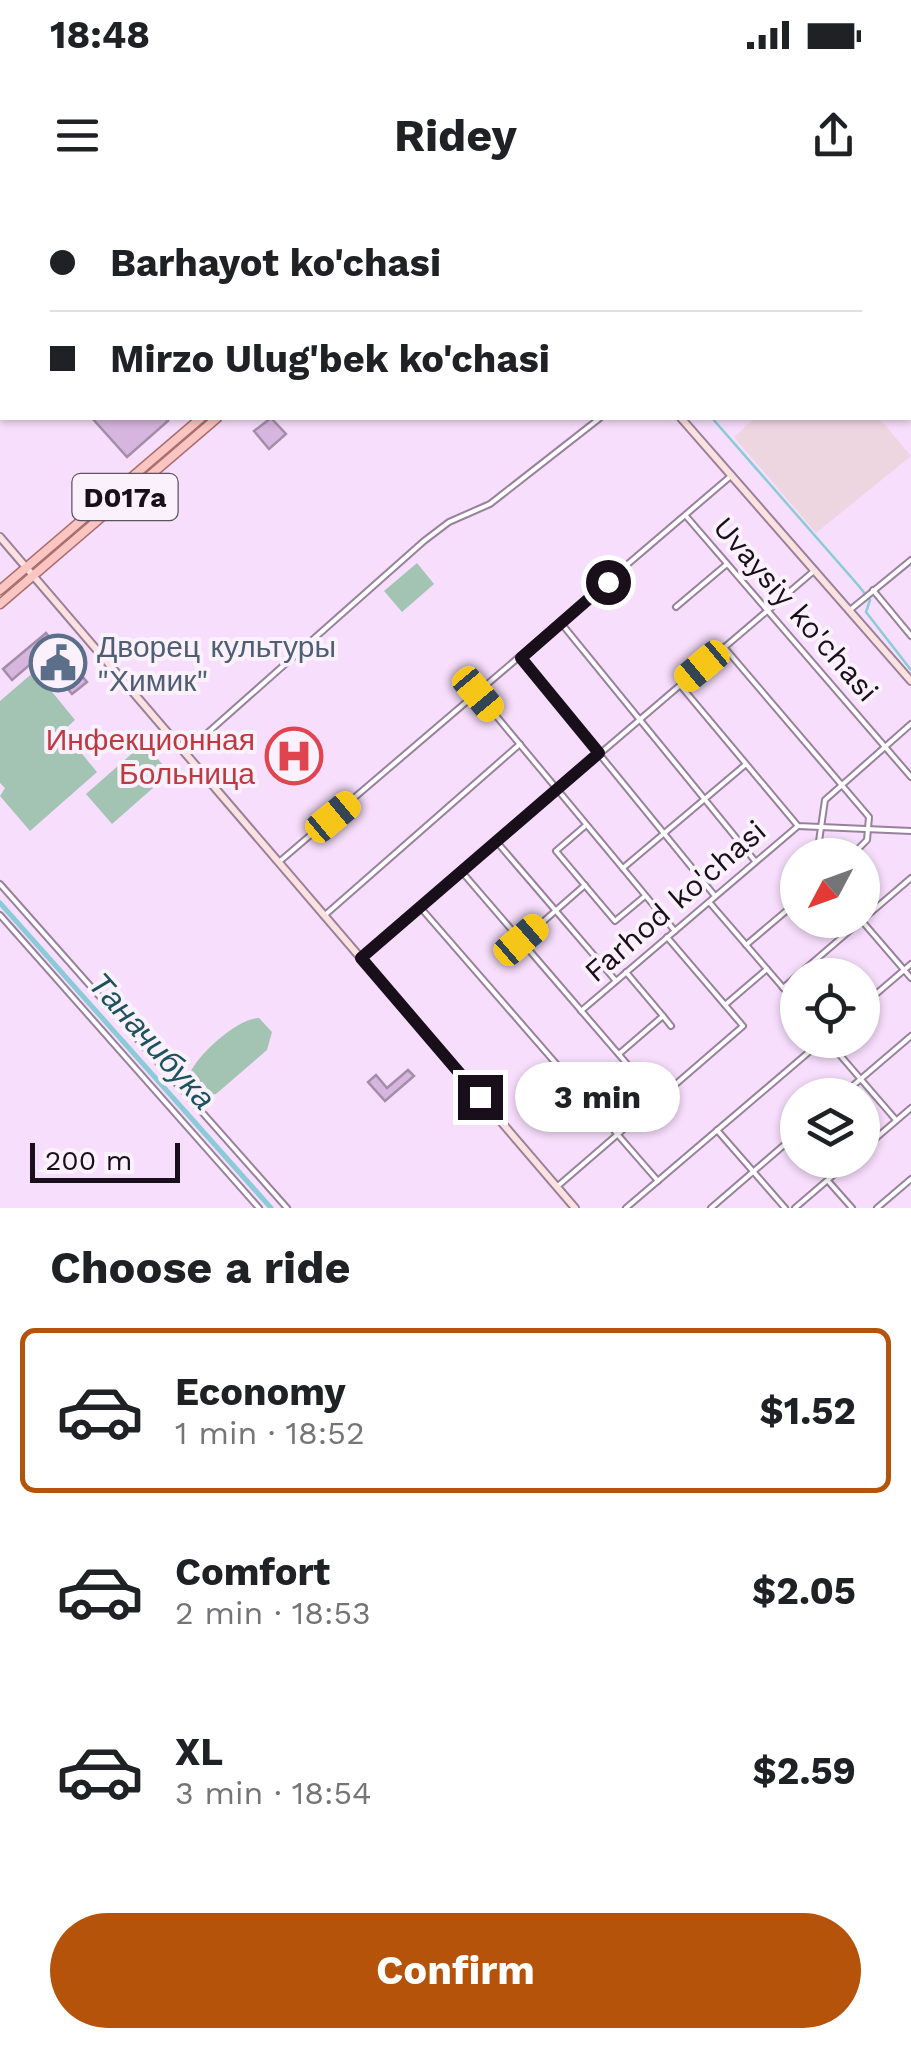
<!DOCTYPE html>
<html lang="en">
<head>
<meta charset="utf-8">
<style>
	:root { --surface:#fff; --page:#f6f6f6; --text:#202124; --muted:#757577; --line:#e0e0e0; --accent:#b45309 }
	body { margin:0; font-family:"Work Sans",sans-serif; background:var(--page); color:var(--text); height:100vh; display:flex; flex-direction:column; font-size:38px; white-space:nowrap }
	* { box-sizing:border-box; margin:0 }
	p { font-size:32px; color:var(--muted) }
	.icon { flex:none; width:55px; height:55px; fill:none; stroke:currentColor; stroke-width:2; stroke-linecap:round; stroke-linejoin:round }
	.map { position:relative; height:1008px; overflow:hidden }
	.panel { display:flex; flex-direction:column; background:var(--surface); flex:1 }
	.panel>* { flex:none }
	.top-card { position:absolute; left:0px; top:0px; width:912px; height:220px; box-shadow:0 2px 8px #0004; display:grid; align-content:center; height:220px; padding:0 50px; background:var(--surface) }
	.needle { width:65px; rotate:229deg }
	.controls { position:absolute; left:780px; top:638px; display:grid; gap:20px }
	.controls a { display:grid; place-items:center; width:100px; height:100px; border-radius:50%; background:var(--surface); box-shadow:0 2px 8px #0004; font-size:50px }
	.scale { position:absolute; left:30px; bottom:25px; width:150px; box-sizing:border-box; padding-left:10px; border:5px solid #180f1a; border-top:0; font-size:28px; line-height:35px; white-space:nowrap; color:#180f1a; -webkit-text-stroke:8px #fbf1fd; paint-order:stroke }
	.end { position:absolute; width:45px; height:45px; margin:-22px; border:12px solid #180f1a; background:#fff; box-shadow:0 0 0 5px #fff }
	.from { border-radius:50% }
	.bubble { position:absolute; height:70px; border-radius:35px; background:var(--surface); box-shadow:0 2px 8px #0004; font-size:32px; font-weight:700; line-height:70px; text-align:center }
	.car { position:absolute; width:30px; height:60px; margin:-30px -15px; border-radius:12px; box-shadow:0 0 8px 2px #0007; background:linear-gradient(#f5c518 24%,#345 0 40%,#f5c518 0 76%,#345 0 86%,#f5c518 0) }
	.top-card b { display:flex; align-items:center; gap:35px; height:95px; font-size:38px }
	.top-card b+b { border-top:2px solid var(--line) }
	.top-card i { width:25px; height:25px; background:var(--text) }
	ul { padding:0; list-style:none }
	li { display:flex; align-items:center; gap:30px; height:165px; margin:0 20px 15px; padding:0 30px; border:5px solid transparent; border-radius:15px }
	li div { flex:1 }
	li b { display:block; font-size:38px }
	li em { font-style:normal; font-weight:700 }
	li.current { border-color:var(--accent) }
	li>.icon { width:90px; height:90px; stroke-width:1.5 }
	h2 { padding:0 50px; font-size:45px; line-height:120px }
	.action { display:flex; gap:20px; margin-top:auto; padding:20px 50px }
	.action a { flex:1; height:115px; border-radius:60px; background:var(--accent); color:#fff; font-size:40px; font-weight:700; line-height:115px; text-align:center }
	.status { display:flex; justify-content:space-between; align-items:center; height:70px; padding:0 50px; background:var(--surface); direction:ltr }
	.status svg { height:28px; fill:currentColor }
	header { display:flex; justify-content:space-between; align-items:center; height:130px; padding:0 50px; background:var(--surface); font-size:45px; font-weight:700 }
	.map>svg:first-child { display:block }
</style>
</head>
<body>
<div class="status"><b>18:48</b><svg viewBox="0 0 49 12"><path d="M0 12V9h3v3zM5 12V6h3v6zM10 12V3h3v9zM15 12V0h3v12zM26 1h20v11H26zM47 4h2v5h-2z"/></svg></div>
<header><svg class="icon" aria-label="menu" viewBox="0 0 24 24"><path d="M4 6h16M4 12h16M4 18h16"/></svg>Ridey<svg class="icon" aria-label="share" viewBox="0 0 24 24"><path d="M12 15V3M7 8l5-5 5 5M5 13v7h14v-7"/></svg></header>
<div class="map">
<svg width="911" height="1008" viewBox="0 0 911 1008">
	<rect width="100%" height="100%" fill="#f7defc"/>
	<polygon fill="#eed6e1" points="755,218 879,218 911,256 816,333 734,237"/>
	<g fill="#a3c4b3">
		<polygon points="417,363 434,384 402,412 384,391"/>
		<polygon points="35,471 75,520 63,531 97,572 30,631 0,596 5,588 0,583 0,501"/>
		<polygon points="144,543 170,573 112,624 86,594"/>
		<path d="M259,818L272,832L267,850L216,894L199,896L187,883C187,862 238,817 259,818Z"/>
	</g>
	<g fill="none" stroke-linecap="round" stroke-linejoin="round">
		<polyline stroke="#8bcbd8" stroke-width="2.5" points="712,218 858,385 870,400 866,412 911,470"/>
		<polyline stroke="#8bcbd8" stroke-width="5" points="0,703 271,1008"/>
	</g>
	<g fill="#d6b5de" stroke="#a48da9" stroke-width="2.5">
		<polygon points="92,218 165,218 168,221 127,257"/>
		<polygon points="271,218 286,234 269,249 254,231"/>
		<polygon points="46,433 87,482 72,494 40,456 12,480 3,469"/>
		<polygon points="408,870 414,876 385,901 368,882 376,875 387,888"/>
	</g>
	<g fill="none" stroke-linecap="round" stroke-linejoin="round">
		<g stroke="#98819d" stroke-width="8">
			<g id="street">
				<polyline points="686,316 911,577"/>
				<polyline points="873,390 911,436"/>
				<polyline points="676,407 727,364"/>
				<polyline points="850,410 911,360"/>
				<polyline points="561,423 755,661"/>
				<polyline points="724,447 869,617 867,640 852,655"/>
				<polyline points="521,458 715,696"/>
				<polyline points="680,485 798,626 911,631"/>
				<polyline points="478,494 675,731"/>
				<polyline points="186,552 424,341 449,322 490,304 600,218"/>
				<polyline points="585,626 556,651 615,721 645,696"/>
				<polyline points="496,641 616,781"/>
				<polyline points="817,655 825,600 911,524"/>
				<polyline points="279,662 732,275"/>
				<polyline points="623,668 745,565"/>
				<polyline points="462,672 658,900"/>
				<polyline points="0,684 287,1008"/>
				<polyline points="710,703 798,805"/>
				<polyline points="420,707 658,981"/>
				<polyline points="0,715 259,1008"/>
				<polyline points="325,715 520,544"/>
				<polyline points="862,721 911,778"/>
				<polyline points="521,741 585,685"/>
				<polyline points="746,745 798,701"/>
				<polyline points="363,756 815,370"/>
				<polyline points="798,775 911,678"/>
				<polyline points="783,788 798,775"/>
				<polyline points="725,805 767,769"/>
				<polyline points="862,806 911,764"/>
				<polyline points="581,811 798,626"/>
				<polyline points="663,816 671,826"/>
				<polyline points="827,840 896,920"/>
				<polyline points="619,854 663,816 626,772"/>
				<polyline points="842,895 911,836"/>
				<polyline points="717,930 785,1008"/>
				<polyline points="862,950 911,908"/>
				<polyline points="829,982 852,1008"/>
				<polyline points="559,985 743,826 667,737"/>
				<polyline points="626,1008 823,840"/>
				<polyline points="711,1008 798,933"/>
				<polyline points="795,1008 851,960"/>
				<polyline points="877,1008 911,979"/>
			</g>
		</g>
		<g stroke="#98819d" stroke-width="10">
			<g id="secondary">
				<polyline points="491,0 493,2"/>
				<polyline points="681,218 911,481"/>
				<polyline points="0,337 575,1008"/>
			</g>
		</g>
		<g stroke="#aa6d6d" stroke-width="11">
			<g id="primary">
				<polyline points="450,2 453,0"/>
				<polyline points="466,2 469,0"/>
				<polyline points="0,390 201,218"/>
				<polyline points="0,404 217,218"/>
			</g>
		</g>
		<use href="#street" stroke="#fff" stroke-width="4"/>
		<use href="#secondary" stroke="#fde2e0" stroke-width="6"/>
		<use href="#primary" stroke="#fbc6c2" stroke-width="8"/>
	</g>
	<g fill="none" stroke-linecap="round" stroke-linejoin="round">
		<polyline stroke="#180f1a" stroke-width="12" points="480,897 361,758 599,553 521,458 608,382"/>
	</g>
	<defs>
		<g id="civic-ring" transform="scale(2.875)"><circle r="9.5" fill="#fbf1fd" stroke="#5c6f8a" stroke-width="1.5"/><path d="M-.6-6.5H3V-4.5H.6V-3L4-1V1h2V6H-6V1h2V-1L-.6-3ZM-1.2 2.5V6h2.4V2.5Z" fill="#5c6f8a"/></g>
		<g id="hospital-ring" transform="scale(2.875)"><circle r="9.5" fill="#fbf1fd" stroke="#e0444e" stroke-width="1.5"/><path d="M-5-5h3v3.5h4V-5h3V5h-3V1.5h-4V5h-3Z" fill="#e0444e"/></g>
	</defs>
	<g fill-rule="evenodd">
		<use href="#civic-ring" x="58" y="463"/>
		<use href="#hospital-ring" x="294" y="556"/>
	</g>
	<g text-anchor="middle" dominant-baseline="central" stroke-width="8" stroke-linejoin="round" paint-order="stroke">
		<rect fill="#fbf1fd" stroke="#5c535e" stroke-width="2.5" x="72.5" y="274" width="105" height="46" rx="8"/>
		<g font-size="28" font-weight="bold" fill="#180f1a">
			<text x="125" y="297">D017a</text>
		</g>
		<g font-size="30" fill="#180f1a" stroke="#fbf1fd">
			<text transform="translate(796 409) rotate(49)">Uvaysiy ko'chasi</text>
			<text transform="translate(675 701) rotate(-41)">Farhod ko'chasi</text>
		</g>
		<g font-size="30" fill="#4e5e75" stroke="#fbf1fd" text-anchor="start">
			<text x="97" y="446">Дворец культуры<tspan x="97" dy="34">"Химик"</tspan></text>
		</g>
		<g font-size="30" fill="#be3a42" stroke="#fbf1fd" text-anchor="end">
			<text x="255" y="539">Инфекционная<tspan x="255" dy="34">Больница</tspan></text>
		</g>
		<g font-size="32" font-style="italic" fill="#1c535d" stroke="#fbf1fd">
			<text transform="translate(152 841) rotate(48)">Таначибука</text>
		</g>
	</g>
</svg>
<div class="controls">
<a><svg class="needle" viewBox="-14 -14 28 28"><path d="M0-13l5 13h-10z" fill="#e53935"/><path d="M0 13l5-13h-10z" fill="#757577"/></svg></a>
<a><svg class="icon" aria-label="locate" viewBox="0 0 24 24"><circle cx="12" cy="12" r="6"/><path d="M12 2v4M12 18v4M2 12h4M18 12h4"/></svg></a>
<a><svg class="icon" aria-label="layers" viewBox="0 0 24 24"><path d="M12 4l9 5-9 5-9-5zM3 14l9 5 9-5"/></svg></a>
</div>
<div class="scale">200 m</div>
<i class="end from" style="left:608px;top:382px"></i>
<i class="end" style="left:480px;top:897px"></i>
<div class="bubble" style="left:515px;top:862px;width:165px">3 min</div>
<i class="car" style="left:702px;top:466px;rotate:230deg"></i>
<i class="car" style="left:478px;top:494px;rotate:140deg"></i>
<i class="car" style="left:333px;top:617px;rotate:50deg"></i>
<i class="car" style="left:521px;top:740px;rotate:49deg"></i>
<div class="top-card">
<b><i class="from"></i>Barhayot ko'chasi</b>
<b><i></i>Mirzo Ulug'bek ko'chasi</b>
</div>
</div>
<section class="panel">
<h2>Choose a ride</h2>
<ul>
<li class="current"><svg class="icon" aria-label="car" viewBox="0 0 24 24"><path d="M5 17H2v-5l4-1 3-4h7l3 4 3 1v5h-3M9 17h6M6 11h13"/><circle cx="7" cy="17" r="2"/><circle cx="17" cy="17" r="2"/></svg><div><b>Economy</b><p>1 min · 18:52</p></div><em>$1.52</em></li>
<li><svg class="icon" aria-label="car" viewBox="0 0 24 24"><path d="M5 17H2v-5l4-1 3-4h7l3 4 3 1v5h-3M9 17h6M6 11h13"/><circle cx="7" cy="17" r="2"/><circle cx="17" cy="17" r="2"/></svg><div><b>Comfort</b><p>2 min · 18:53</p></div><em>$2.05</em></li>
<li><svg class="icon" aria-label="car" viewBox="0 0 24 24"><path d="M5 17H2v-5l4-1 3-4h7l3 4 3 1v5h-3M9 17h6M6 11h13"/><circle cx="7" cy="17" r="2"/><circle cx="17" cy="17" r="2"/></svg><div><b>XL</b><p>3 min · 18:54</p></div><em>$2.59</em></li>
</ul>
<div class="action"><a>Confirm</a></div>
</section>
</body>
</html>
